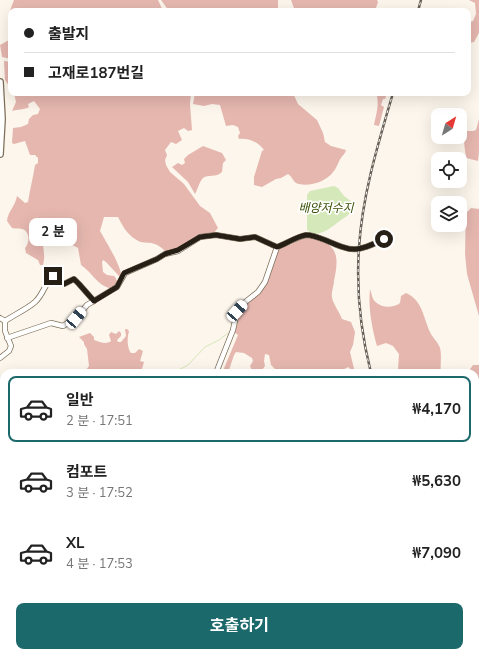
<!DOCTYPE html>
<html lang="ko">
<head>
<meta charset="utf-8">
<style>
	:root { --surface:#fff; --page:#f2f2f2; --text:#222; --muted:#767676; --line:#e0e0e0; --accent:#1c696b }
	body { margin:0; font-family:"Nunito Sans","Noto Sans KR",sans-serif; background:var(--page); color:var(--text); height:100vh; display:flex; flex-direction:column; font-size:15px; white-space:nowrap }
	* { box-sizing:border-box; margin:0 }
	p { font-size:13px; color:var(--muted) }
	.icon { flex:none; width:22px; height:22px; fill:none; stroke:currentColor; stroke-width:2; stroke-linecap:round; stroke-linejoin:round }
	.map { position:relative; flex:1; overflow:hidden }
	.details { position:absolute; left:0px; top:369px; width:479px; height:288px; display:flex; flex-direction:column; background:var(--surface); border-radius:12px 12px 0 0; box-shadow:0 4px 16px #0002 }
	.details>* { flex:none }
	.hud { position:absolute; left:8px; top:8px; width:463px; height:88px; border-radius:8px; box-shadow:0 4px 16px #0002; display:grid; align-content:center; height:88px; padding:0 16px; background:var(--surface) }
	.needle { width:26px; rotate:37deg }
	.fabs { position:absolute; left:431px; top:108px; display:grid; gap:8px }
	.fabs a { display:grid; place-items:center; width:36px; height:36px; border-radius:8px; background:var(--surface); box-shadow:0 4px 16px #0002; font-size:20px }
	.end { position:absolute; width:18px; height:18px; margin:-9px; border:5px solid #251f16; background:#fff; box-shadow:0 0 0 2px #fff }
	.from { border-radius:50% }
	.bubble { position:absolute; height:28px; border-radius:8px; background:var(--surface); box-shadow:0 4px 16px #0002; font-size:13px; font-weight:700; line-height:28px; text-align:center }
	.car { position:absolute; width:12px; height:24px; margin:-12px -6px; border-radius:5px; box-shadow:0 0 3px 1px #0007; background:linear-gradient(#fff 24%,#345 0 40%,#fff 0 76%,#345 0 86%,#fff 0) }
	.hud b { display:flex; align-items:center; gap:14px; height:38px; font-size:15px }
	.hud b+b { border-top:1px solid var(--line) }
	.hud i { width:10px; height:10px; background:var(--text) }
	ul { padding:7px 0 0; list-style:none }
	li { display:flex; align-items:center; gap:12px; height:66px; margin:0 8px 6px; padding:0 8px; border:2px solid transparent; border-radius:8px }
	li div { flex:1 }
	li b { display:block; font-size:15px }
	li em { font-style:normal; font-weight:700 }
	li.selected { border-color:var(--accent) }
	li>.icon { width:36px; height:36px; stroke-width:1.5 }
	.action { display:flex; gap:8px; margin-top:auto; padding:8px 16px }
	.action a { flex:1; height:46px; border-radius:8px; background:var(--accent); color:#fff; font-size:16px; font-weight:700; line-height:46px; text-align:center }
	.map>svg:first-child { display:block }
</style>
</head>
<body>
<div class="map">
<svg width="479" height="657" viewBox="0 0 479 657">
	<rect width="100%" height="100%" fill="#fdf6ec"/>
	<g fill="#e5b7af">
		<polygon points="14,0 158,0 163,11 11,11 11,59 2,57 0,45 9,40 9,25 11,20 9,14 12,5"/>
		<polygon points="161,0 278,0 278,11 169,11"/>
		<polygon points="291,0 377,0 378,2 375,11 295,11"/>
		<polygon points="469,0 479,0 479,33 474,42 468,43 468,22 470,22 473,21 476,14 475,3"/>
		<polygon points="4,61 11,62 11,89 5,80"/>
		<path d="M14,93H191L190,104L192,130L188,131L184,128L178,131L182,140L176,144L171,142L165,150L167,155L165,160L166,165L170,172L184,184L200,206L210,213L218,228L213,234L198,236L180,249L166,252C152,237 146,247 135,239C127,234 122,225 118,217H104L100,231C105,240 122,267 121,276H119L106,262L103,260L102,262L103,272L107,275L114,276C119,281 117,285 112,289C95,284 94,274 81,265L78,248L65,241L59,234L53,236L44,227C39,242 47,251 43,265H40L38,260L26,253L25,248C30,243 30,231 22,229C19,228 15,229 12,228L7,221C8,211 15,207 17,196L25,203L28,202C30,189 33,178 35,165L38,163V158L35,155H30L25,141L14,144L12,143L13,128L21,127L28,124L29,119L33,115L38,114L40,109L34,101L28,104L29,107C25,110 17,109 12,111L16,102Z"/>
		<path d="M195,93H293L298,104L317,120L323,133L325,142L331,146L346,150C345,154 343,155 341,158C338,162 337,168 333,172C327,181 310,187 299,184C293,183 293,177 288,174L281,178L276,179L262,187L254,185V177L262,151L264,150C258,142 249,138 239,139L238,136L240,133L238,127L233,125L226,126L220,105L212,104L204,106L193,104Z"/>
		<path d="M376,93H387L385,99H383L381,105L384,107L379,126L374,125C376,115 380,103 376,93Z"/>
		<polygon points="479,119 479,152 478,161 466,158 464,142 465,131 473,131 476,130"/>
		<path d="M203,146L222,153L226,160L223,163L222,172C216,178 208,174 203,178C199,182 198,189 195,194L188,182L172,167L178,163L182,165L185,163L184,159L188,155Z"/>
		<polygon points="471,208 479,209 479,316 467,274 465,254 466,213"/>
		<path d="M307,237C337,243 340,253 334,281C334,286 331,292 332,297C332,302 340,313 342,319L351,322L355,332L353,345L350,352L355,373L348,367L337,373H289L285,371H277L271,365L269,355L265,354L264,361L265,366L262,370L263,373H253L250,366L253,361L252,358L244,353L236,352L234,355L228,373H222L238,335L234,332L238,315L242,308L259,294L266,285L279,248L292,244L299,239Z"/>
		<path d="M370,289C371,292 372,296 373,299C379,308 392,309 400,303L401,296L406,293C423,301 423,317 430,332C432,337 438,342 440,348C442,355 440,365 441,373H401L398,370L399,354L393,346L386,343L377,346C372,328 368,308 370,289Z"/>
		<path d="M125,329H127L129,331C127,338 127,348 131,353H135L139,349L143,351L140,361L144,362L142,369L144,373H77L74,372L86,370L89,366L87,349L84,344V342L79,337L90,333L94,337V340C100,342 106,345 111,341L109,335L111,332L116,334L119,331L121,333V336L117,340L118,342H121L126,336Z"/>
		<polygon points="473,365 479,365 479,396 475,397 475,373 458,373 468,372"/>
		<polygon points="475,493 479,502 479,539 475,544"/>
		<polygon points="4,612 4,652 2,656 0,655 0,614"/>
		<polygon points="67,653 450,653 449,657 69,657"/>
	</g>
	<path fill="#d4e8b9" d="M334,186L338,188L344,196L355,204C354,212 347,216 341,220C332,227 317,240 307,230V195L310,191Z"/>
	<g fill="none" stroke-linecap="round" stroke-linejoin="round">
		<g stroke="#d4e8b9" stroke-width="1">
			<polyline points="173,373 188,365 205,347 219,340 228,333"/>
			<polyline points="0,559 4,551"/>
		</g>
		<g stroke="#7d6f58" stroke-width="6">
			<g id="minor">
				<polyline points="0,318 5,321 5,331 11,346 9,351 0,358"/>
				<path d="M5,321C14,315 27,309 35,302C43,295 45,283 53,276L64,284L74,279L79,284L94,301"/>
				<path d="M7,338L51,323L63,326L76,318L87,305L117,287L125,273L157,259L165,254L178,251L200,237L216,235L240,239L255,237L277,247C285,244 299,236 306,235C312,235 320,238 325,240C353,252 356,253 384,239"/>
				<polyline points="216,373 233,330 237,311 244,303 258,292 265,282 277,247"/>
				<polyline points="0,393 4,397"/>
				<polyline points="475,591 479,593"/>
				<polyline points="0,612 4,610"/>
			</g>
		</g>
		<g stroke="#7d6f58" stroke-width="8">
			<polyline id="major" points="0,82 2,119 0,154"/>
		</g>
		<use href="#minor" stroke="#fff" stroke-width="4.5"/>
		<use href="#major" stroke="#fff" stroke-width="5.5"/>
		<g stroke="#666057" stroke-width="2.5">
			<g id="rail">
				<polyline points="418,11 421,0"/>
				<path d="M371,373C361,333 356,290 359,248C362,196 378,144 393,93"/>
				<polyline points="475,559 479,563"/>
			</g>
		</g>
		<use href="#rail" stroke="#fff" stroke-width="1" stroke-dasharray="3" stroke-linecap="butt"/>
	</g>
	<g fill="none" stroke-linecap="round" stroke-linejoin="round">
		<path stroke="#251f16" stroke-width="5" d="M53,276L64,284L74,279L79,284L94,301L117,287L124,273L157,259L165,254L178,250L200,237L216,235L240,239L255,237L277,247C285,244 298,236 306,235C312,235 320,238 325,240C353,252 356,253 384,239"/>
	</g>
	<g text-anchor="middle" dominant-baseline="central" stroke-width="3.5" stroke-linejoin="round" paint-order="stroke">
		<g font-size="12" font-style="italic" fill="#384d05" stroke="#fff">
			<text x="326" y="208">배양저수지</text>
		</g>
	</g>
</svg>
<div class="fabs">
<a><svg class="needle" viewBox="-14 -14 28 28"><path d="M0-13l5 13h-10z" fill="#e53935"/><path d="M0 13l5-13h-10z" fill="#767676"/></svg></a>
<a><svg class="icon" aria-label="locate" viewBox="0 0 24 24"><circle cx="12" cy="12" r="6"/><path d="M12 2v4M12 18v4M2 12h4M18 12h4"/></svg></a>
<a><svg class="icon" aria-label="layers" viewBox="0 0 24 24"><path d="M12 4l9 5-9 5-9-5zM3 14l9 5 9-5"/></svg></a>
</div>
<i class="end from" style="left:384px;top:239px"></i>
<i class="end" style="left:53px;top:276px"></i>
<div class="bubble" style="left:29px;top:218px;width:48px">2 분</div>
<i class="car" style="left:237px;top:311px;rotate:42deg"></i>
<i class="car" style="left:76px;top:318px;rotate:40deg"></i>
<div class="hud">
<b><i class="from"></i>출발지</b>
<b><i></i>고재로187번길</b>
</div>
<section class="details">
<ul>
<li class="selected"><svg class="icon" aria-label="car" viewBox="0 0 24 24"><path d="M5 17H2v-5l4-1 3-4h7l3 4 3 1v5h-3M9 17h6M6 11h13"/><circle cx="7" cy="17" r="2"/><circle cx="17" cy="17" r="2"/></svg><div><b>일반</b><p>2 분 · 17:51</p></div><em>₩4,170</em></li>
<li><svg class="icon" aria-label="car" viewBox="0 0 24 24"><path d="M5 17H2v-5l4-1 3-4h7l3 4 3 1v5h-3M9 17h6M6 11h13"/><circle cx="7" cy="17" r="2"/><circle cx="17" cy="17" r="2"/></svg><div><b>컴포트</b><p>3 분 · 17:52</p></div><em>₩5,630</em></li>
<li><svg class="icon" aria-label="car" viewBox="0 0 24 24"><path d="M5 17H2v-5l4-1 3-4h7l3 4 3 1v5h-3M9 17h6M6 11h13"/><circle cx="7" cy="17" r="2"/><circle cx="17" cy="17" r="2"/></svg><div><b>XL</b><p>4 분 · 17:53</p></div><em>₩7,090</em></li>
</ul>
<div class="action"><a>호출하기</a></div>
</section>
</div>
</body>
</html>
